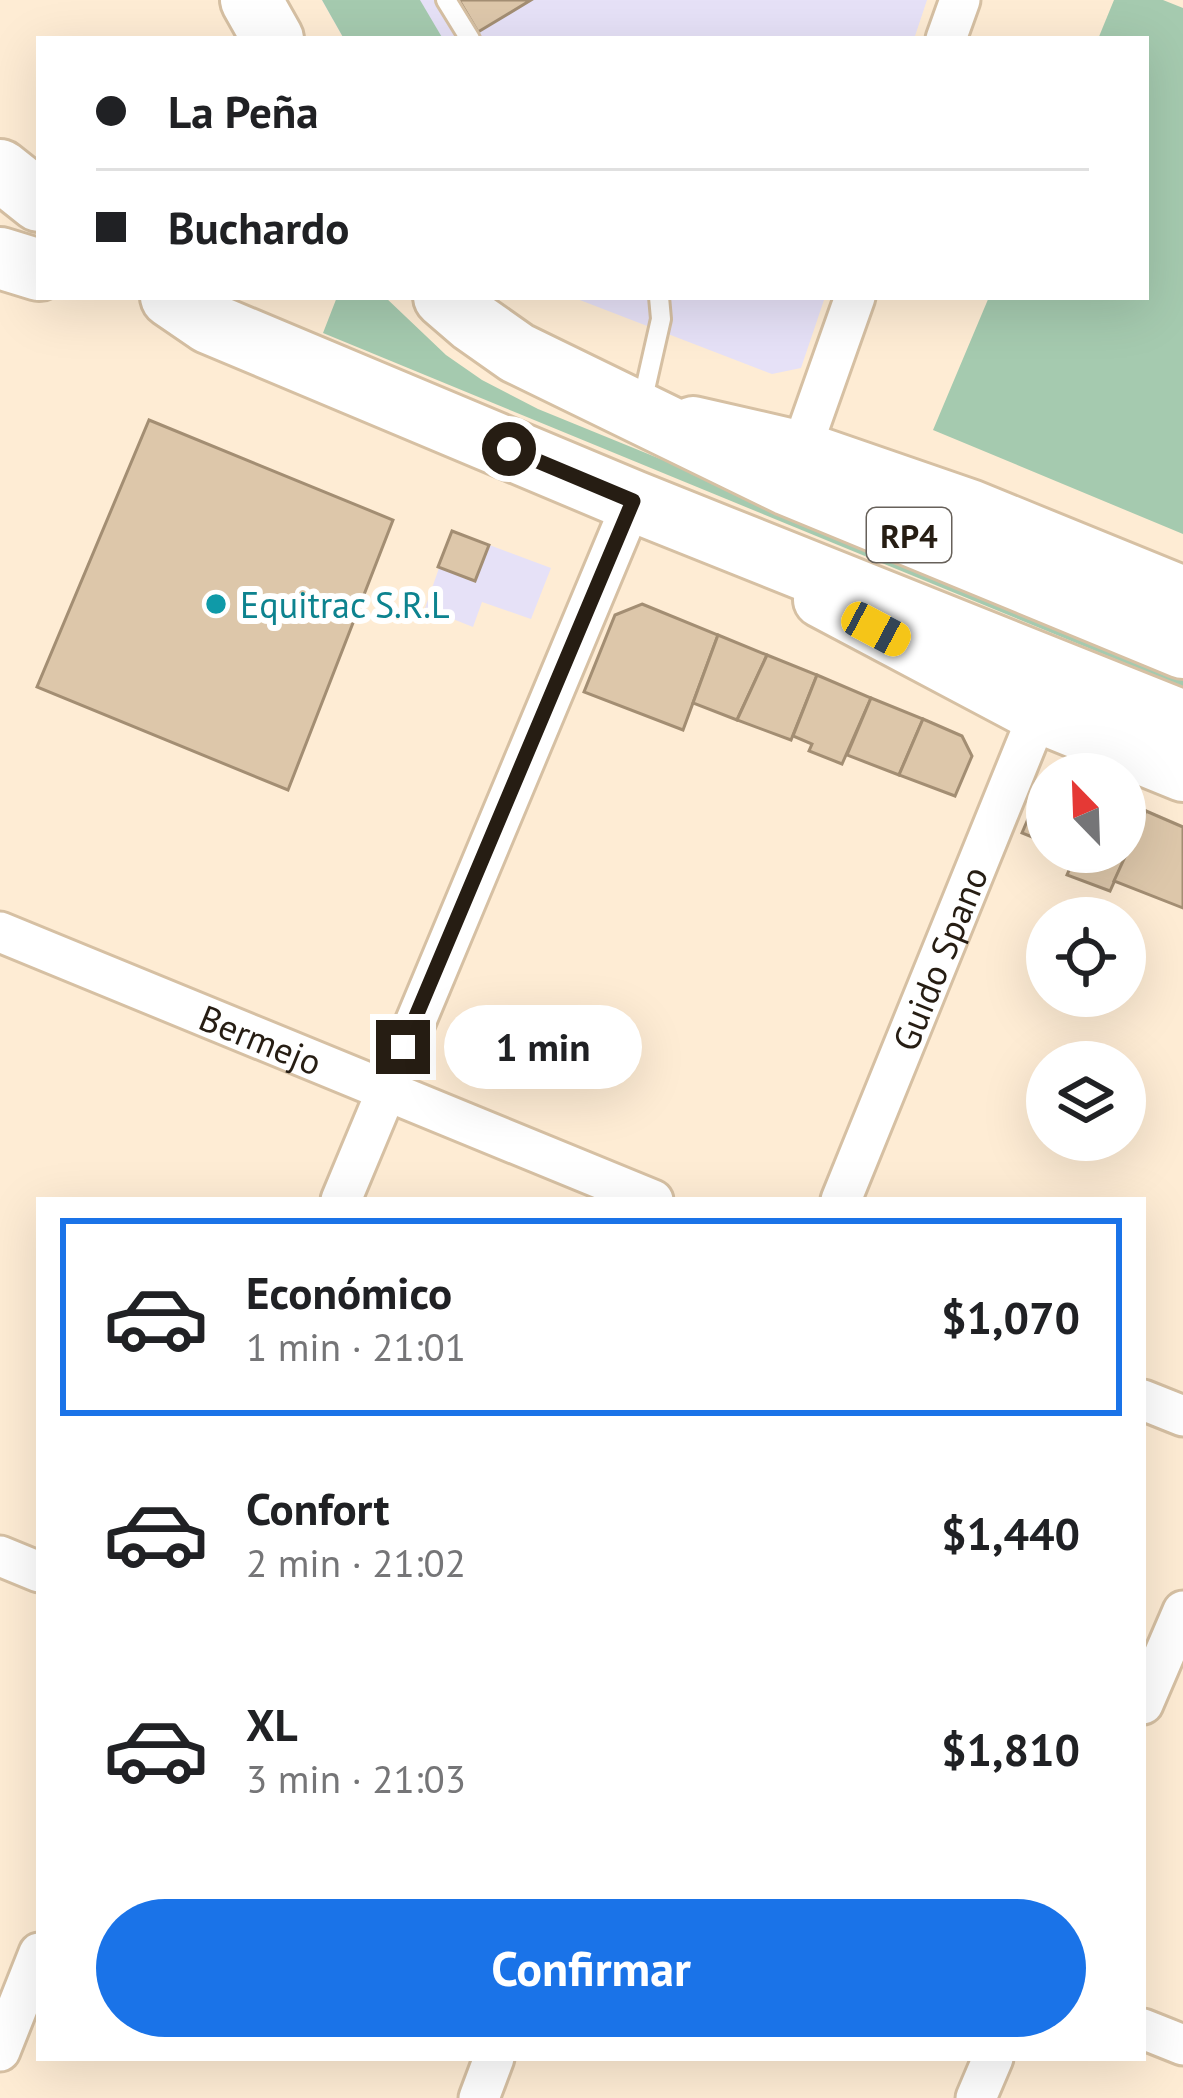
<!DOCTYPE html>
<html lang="es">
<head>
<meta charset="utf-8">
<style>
	:root { --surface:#fff; --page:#f2f2f2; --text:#202124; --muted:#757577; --line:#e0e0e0; --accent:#1a73e8 }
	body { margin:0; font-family:"PT Sans",sans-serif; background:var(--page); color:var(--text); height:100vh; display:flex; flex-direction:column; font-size:45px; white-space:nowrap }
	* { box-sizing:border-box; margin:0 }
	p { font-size:39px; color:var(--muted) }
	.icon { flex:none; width:66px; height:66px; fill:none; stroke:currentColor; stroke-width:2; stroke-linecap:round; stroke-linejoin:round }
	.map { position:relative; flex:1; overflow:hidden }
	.side { position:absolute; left:36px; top:1197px; width:1110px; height:864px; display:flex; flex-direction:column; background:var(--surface); border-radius:0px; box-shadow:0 12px 48px #0002 }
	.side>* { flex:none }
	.guide { position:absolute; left:36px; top:36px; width:1113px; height:264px; border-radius:0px; box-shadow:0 12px 48px #0002; display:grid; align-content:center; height:264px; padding:0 60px; background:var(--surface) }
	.needle { width:78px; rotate:337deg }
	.tools { position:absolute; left:1026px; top:753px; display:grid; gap:24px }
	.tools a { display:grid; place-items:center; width:120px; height:120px; border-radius:50%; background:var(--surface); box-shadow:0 12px 48px #0002; font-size:60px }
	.end { position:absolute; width:54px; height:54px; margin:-27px; border:15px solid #261d13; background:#fff; box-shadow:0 0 0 6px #fff }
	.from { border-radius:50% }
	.bubble { position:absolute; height:84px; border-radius:42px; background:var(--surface); box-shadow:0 12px 48px #0002; font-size:39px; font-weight:800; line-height:84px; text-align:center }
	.car { position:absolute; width:36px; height:72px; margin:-36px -18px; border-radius:15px; box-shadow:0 0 9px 3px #0007; background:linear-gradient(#f5c518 24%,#345 0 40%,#f5c518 0 76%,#345 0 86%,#f5c518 0) }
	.guide b { display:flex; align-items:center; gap:42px; height:114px; font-size:45px }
	.guide b+b { border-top:3px solid var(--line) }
	.guide i { width:30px; height:30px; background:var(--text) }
	ul { padding:21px 0 0; list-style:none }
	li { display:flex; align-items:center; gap:36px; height:198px; margin:0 24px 18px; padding:0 36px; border:6px solid transparent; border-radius:0px }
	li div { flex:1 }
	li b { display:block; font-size:45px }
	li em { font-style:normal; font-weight:800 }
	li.selected { border-color:var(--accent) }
	li>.icon { width:108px; height:108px; stroke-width:1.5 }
	.primary-button { display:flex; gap:24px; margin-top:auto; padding:24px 60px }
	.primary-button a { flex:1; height:138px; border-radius:72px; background:var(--accent); color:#fff; font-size:48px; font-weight:800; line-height:138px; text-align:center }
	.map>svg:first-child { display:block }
</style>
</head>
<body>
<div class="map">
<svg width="1183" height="2098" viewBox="0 0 1183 2098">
	<rect width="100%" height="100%" fill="#feecd4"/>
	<g fill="#e6e1f7">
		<polygon points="322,0 927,0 914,39 344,39"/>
		<polygon points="572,297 825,297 801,368 772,374"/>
		<polygon points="452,531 551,568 531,619 482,602 473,627 425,608"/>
	</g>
	<g fill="#a5caaf">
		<polygon points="322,0 420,0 443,39 344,39"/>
		<polygon points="1114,0 1163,0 1183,8 1183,534 933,430 989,297 1146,297 1146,39 1098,39"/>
		<polygon points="337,297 385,297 446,355 482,380 538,409 1183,672 1183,687 323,333"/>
	</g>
	<g fill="#ddc7aa" stroke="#a38e73" stroke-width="3">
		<polygon points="459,0 531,0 478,32"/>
		<polygon points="149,420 393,520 288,790 37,687"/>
		<polygon points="452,531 489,545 475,581 438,567"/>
		<polygon points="642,604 718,635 683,730 584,692 615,615"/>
		<polygon points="718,635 767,655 737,720 693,703"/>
		<polygon points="767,655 817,675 791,740 737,720"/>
		<polygon points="817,675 871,698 842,764 809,751 812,744 793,736"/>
		<polygon points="871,698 923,719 899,775 847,755"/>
		<polygon points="923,719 962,736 972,756 955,796 899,775"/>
		<polygon points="1047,783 1047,843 1022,833 1043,784"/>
		<polygon points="1125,803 1146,811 1110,891 1067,875 1077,852 1125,852"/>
		<polygon points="1146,811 1183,827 1183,908 1114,881"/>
	</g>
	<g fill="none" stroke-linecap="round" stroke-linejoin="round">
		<g stroke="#d6c0a3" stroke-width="24">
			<g id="lane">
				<polyline points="446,0 470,39"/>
				<polyline points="641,407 661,319 659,297"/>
			</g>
		</g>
		<g stroke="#d6c0a3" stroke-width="45">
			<g id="street">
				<polyline points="946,39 960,0"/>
				<polyline points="792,475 855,297"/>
				<path id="s1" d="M0,932L653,1200"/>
				<polyline points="341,1200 633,501"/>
				<path id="s2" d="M841,1200L1038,715"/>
				<polyline points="1143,1400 1183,1416"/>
				<polyline points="0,1556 39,1572"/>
				<polyline points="1143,1704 1183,1611"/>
				<polyline points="1143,2029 1183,2045"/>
				<polyline points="0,2051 39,1953"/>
				<polyline points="479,2098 494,2058"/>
				<polyline points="976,2098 993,2058"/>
			</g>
		</g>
		<g stroke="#d6c0a3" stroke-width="60">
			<g id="secondary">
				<polyline points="693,424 802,449 970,507 1183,594"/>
				<polyline points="821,600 1038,715 1183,774"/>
			</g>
		</g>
		<g stroke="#d6c0a3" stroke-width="66">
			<g id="primary">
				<polyline points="251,0 273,39"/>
				<polyline points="0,170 39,201"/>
				<polyline points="0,258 39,270"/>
				<polyline points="171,297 209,323 633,501 1183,721"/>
				<polyline points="444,297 473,322 517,353 788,485 1183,648"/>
			</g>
		</g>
		<use href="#lane" stroke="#fff" stroke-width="18"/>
		<use href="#street" stroke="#fff" stroke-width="39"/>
		<use href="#secondary" stroke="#fff" stroke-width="54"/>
		<use href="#primary" stroke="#fff" stroke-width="60"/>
	</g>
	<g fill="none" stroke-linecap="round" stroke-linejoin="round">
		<polyline stroke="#261d13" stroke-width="15" points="403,1047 633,501 509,449"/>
	</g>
	<circle fill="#0f9aa8" stroke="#fff" stroke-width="4.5" cx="216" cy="604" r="12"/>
	<g text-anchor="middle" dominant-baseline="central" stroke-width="12" stroke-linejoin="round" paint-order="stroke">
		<rect fill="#fff" stroke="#67615a" stroke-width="3" x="867" y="508" width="84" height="54" rx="9"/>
		<g font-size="33" font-weight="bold" fill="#261d13">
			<text x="909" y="535">RP4</text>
		</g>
		<g font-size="36" fill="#0d838f" stroke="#fff" text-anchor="start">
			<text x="240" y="604">Equitrac S.R.L</text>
		</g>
		<g font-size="36" fill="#261d13" stroke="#fff">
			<text stroke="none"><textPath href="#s2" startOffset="261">Guido Spano</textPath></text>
			<text stroke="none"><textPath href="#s1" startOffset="282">Bermejo</textPath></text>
		</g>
	</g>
</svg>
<div class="tools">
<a><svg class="needle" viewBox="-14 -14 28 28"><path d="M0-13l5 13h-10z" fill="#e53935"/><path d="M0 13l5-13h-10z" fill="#757577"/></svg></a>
<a><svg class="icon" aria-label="locate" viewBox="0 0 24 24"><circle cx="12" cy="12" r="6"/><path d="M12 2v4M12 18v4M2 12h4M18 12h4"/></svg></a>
<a><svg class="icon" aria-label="layers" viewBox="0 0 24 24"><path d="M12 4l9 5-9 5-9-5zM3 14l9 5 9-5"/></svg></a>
</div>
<i class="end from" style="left:509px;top:449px"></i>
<i class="end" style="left:403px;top:1047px"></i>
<div class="bubble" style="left:444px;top:1005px;width:198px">1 min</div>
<i class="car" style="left:876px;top:629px;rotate:118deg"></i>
<div class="guide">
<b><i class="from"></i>La Peña</b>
<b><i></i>Buchardo</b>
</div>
<section class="side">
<ul>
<li class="selected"><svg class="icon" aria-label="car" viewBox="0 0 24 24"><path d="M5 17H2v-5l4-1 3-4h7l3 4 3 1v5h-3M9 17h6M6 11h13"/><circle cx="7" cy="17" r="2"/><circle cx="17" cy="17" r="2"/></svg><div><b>Económico</b><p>1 min · 21:01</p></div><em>$1,070</em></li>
<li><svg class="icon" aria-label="car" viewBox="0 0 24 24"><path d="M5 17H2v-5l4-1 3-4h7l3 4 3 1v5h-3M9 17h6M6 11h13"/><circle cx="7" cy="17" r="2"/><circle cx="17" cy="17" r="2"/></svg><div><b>Confort</b><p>2 min · 21:02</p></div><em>$1,440</em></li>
<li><svg class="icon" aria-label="car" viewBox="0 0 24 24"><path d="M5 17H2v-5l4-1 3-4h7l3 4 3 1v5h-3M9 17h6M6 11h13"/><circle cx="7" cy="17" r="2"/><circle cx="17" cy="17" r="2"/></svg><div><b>XL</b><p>3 min · 21:03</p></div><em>$1,810</em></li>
</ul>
<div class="primary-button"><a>Confirmar</a></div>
</section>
</div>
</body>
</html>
